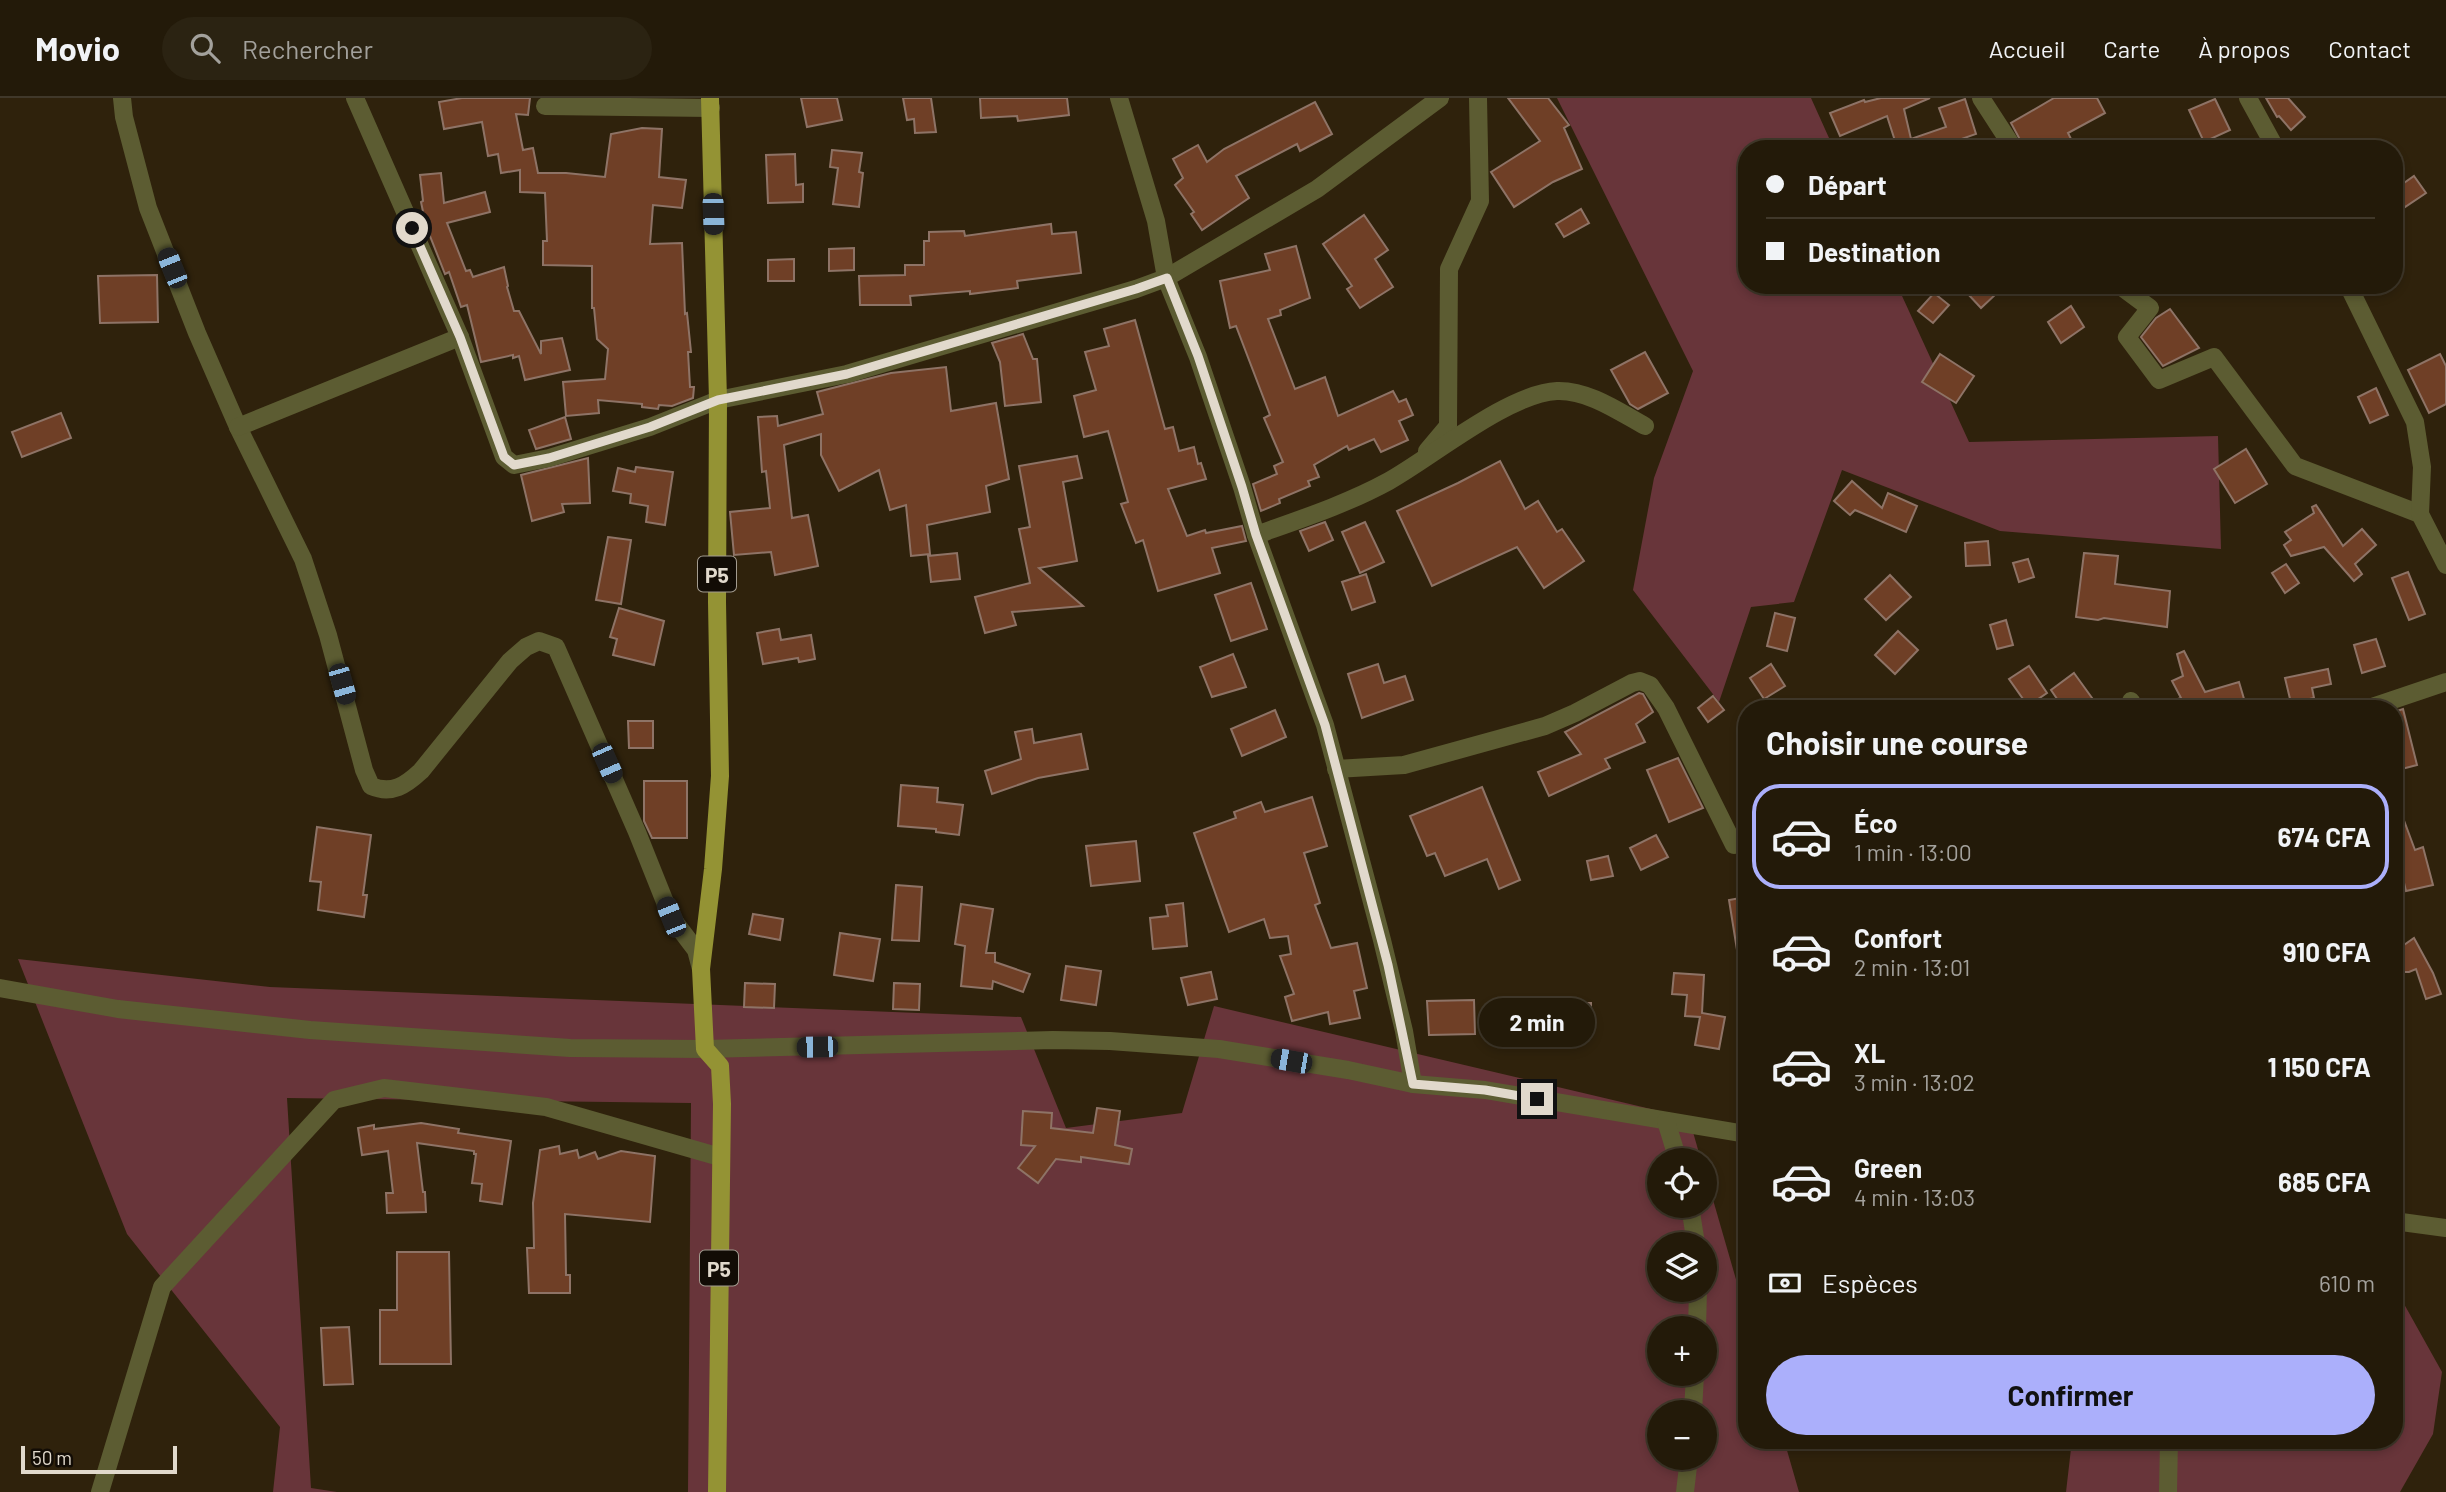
<!DOCTYPE html>
<html lang="fr">
<head>
<meta charset="utf-8">
<style>
	:root { --surface:#231a09; --page:#2b2312; --text:#f1f3f6; --muted:#a3a19c; --line:#40382a; --accent:#abaffb }
	body { margin:0; font-family:Barlow,sans-serif; background:var(--page); color:var(--text); height:100vh; display:flex; flex-direction:column; font-size:26px; white-space:nowrap }
	* { box-sizing:border-box; margin:0 }
	p { font-size:23px; color:var(--muted) }
	.icon { flex:none; width:38px; height:38px; fill:none; stroke:currentColor; stroke-width:2; stroke-linecap:round; stroke-linejoin:round }
	.map { position:relative; flex:1; overflow:hidden }
	.sheet { position:absolute; left:1738px; top:602px; width:665px; height:749px; display:flex; flex-direction:column; background:var(--surface); border-radius:28px; box-shadow:0 4px 10px #0003,0 0 0 2px var(--line) }
	.sheet>* { flex:none }
	.hud { position:absolute; left:1738px; top:42px; width:665px; height:154px; border-radius:28px; box-shadow:0 4px 10px #0003,0 0 0 2px var(--line); display:grid; align-content:center; height:154px; padding:0 28px; background:var(--surface) }
	.fabs { position:absolute; left:1647px; top:1050px; display:grid; gap:14px }
	.fabs a { display:grid; place-items:center; width:70px; height:70px; border-radius:50%; background:var(--surface); box-shadow:0 4px 10px #0003,0 0 0 2px var(--line); font-size:35px }
	.scale { position:absolute; left:21px; bottom:18px; width:156px; box-sizing:border-box; padding-left:7px; border:4px solid #e1d9cc; border-top:0; font-size:19px; line-height:24px; white-space:nowrap; color:#e1d9cc; -webkit-text-stroke:5px #120c05; paint-order:stroke }
	.end { position:absolute; width:32px; height:32px; margin:-16px; border:9px solid #e1d9cc; background:#111; box-shadow:0 0 0 4px #111 }
	.from { border-radius:50% }
	.bubble { position:absolute; height:49px; border-radius:24px; background:var(--surface); box-shadow:0 4px 10px #0003,0 0 0 2px var(--line); font-size:23px; font-weight:700; line-height:49px; text-align:center }
	.car { position:absolute; width:21px; height:42px; margin:-21px -10px; border-radius:9px; box-shadow:0 0 5px 2px #0007; background:linear-gradient(#222 24%,#8ab4d8 0 40%,#222 0 76%,#8ab4d8 0 86%,#222 0) }
	.hud b { display:flex; align-items:center; gap:24px; height:66px; font-size:26px }
	.hud b+b { border-top:2px solid var(--line) }
	.hud i { width:18px; height:18px; background:var(--text) }
	ul { padding:0; list-style:none }
	li { display:flex; align-items:center; gap:21px; height:105px; margin:0 14px 10px; padding:0 14px; border:4px solid transparent; border-radius:28px }
	li div { flex:1 }
	li b { display:block; font-size:26px }
	li em { font-style:normal; font-weight:700 }
	li.current { border-color:var(--accent) }
	li>.icon { width:63px; height:63px; stroke-width:1.5 }
	h2 { padding:0 28px; font-size:32px; line-height:84px }
	.pay { display:flex; align-items:center; gap:18px; height:77px; padding:0 28px; font-size:26px }
	.pay p { margin-inline-start:auto }
	.action { display:flex; gap:14px; margin-top:auto; padding:14px 28px }
	.action a { flex:1; height:80px; border-radius:42px; background:var(--accent); color:#111; font-size:28px; font-weight:700; line-height:80px; text-align:center }
	header { display:flex; align-items:center; gap:42px; box-sizing:border-box; height:98px; padding:0 35px; background:var(--surface); border-bottom:2px solid var(--line) }
	header strong { font-size:33px }
	nav { display:flex; gap:38px; margin-inline-start:auto; font-size:24px }
	.search { width:490px; height:63px; background:var(--page); display:flex; align-items:center; gap:18px; box-sizing:border-box; padding:0 24px; border-radius:38px; color:var(--muted); font-size:26px }
	.map>svg:first-child { display:block }
</style>
</head>
<body>
<header>
<strong>Movio</strong>
<div class="search"><svg class="icon" aria-label="search" viewBox="0 0 24 24"><circle cx="10" cy="10" r="6"/><path d="M15 15l6 6"/></svg>Rechercher</div>
<nav><a>Accueil</a><a>Carte</a><a>À propos</a><a>Contact</a></nav>
</header>
<div class="map">
<svg width="2446" height="1394" viewBox="0 0 2446 1394">
	<rect width="100%" height="100%" fill="#2f220c"/>
	<g fill="#68353a" fill-rule="evenodd">
		<polygon points="1557,0 1811,0 1834,51 1746,51 1746,187 1897,187 1969,344 2218,338 2221,451 2000,433 1842,372 1794,504 1751,509 1719,604 1633,492 1654,380 1693,273"/>
		<path d="M18,861L270,889L1021,919L1066,1030L1182,1015L1214,908L1689,1020L1701,1062H1659V1108H1704L1705,1074L1746,1216V1342H1784L1799,1394H688L691,1005L287,1000L311,1390L337,1394H273L280,1329L127,1136ZM1659,1146H1704V1192H1659ZM1659,1230H1704V1276H1659ZM1659,1314H1704V1360H1659Z"/>
		<polygon points="2394,1188 2442,1274 2433,1336 2400,1394 2066,1394 2072,1342 2394,1342"/>
	</g>
	<g fill="#6f3f26" stroke="#8e7366" stroke-width="2">
		<polygon points="462,0 530,0 528,17 516,16 523,52 533,50 538,75 566,75 605,79 611,36 642,30 662,31 659,79 686,82 682,110 653,107 650,146 682,145 685,216 687,215 691,254 688,254 690,289 694,289 693,300 672,308 659,307 658,311 642,309 642,306 598,302 599,315 566,318 563,284 605,281 608,251 597,241 594,210 592,210 592,168 543,167 543,143 547,143 545,95 520,94 520,72 501,75 498,56 488,58 482,24 444,31 439,4"/>
		<polygon points="801,0 837,0 842,22 807,29"/>
		<polygon points="903,0 931,0 936,34 915,35 914,21 907,22"/>
		<polygon points="980,0 1067,0 1069,17 1018,23 1017,18 981,20"/>
		<polygon points="1508,0 1548,0 1569,27 1564,30 1582,71 1553,84 1514,109 1491,74 1540,43"/>
		<polygon points="1881,0 1930,0 1904,11 1911,41 1946,29 1939,10 1965,1 1976,36 1933,51 1891,51 1891,48 1896,46 1887,18 1840,38 1830,15 1864,2 1865,4"/>
		<polygon points="2054,0 2097,0 2105,15 2068,35 2076,51 2025,51 2011,25"/>
		<polygon points="2266,0 2288,0 2305,19 2291,32 2279,18 2277,19"/>
		<polygon points="2215,1 2230,32 2204,44 2189,12"/>
		<polygon points="1315,4 1332,36 1300,53 1297,46 1236,78 1249,100 1202,132 1191,116 1194,114 1175,87 1183,80 1173,61 1198,47 1207,64 1224,51"/>
		<polygon points="832,52 862,55 859,74 863,75 859,109 833,106 838,70 830,69"/>
		<polygon points="795,56 796,87 803,86 803,104 768,105 766,57"/>
		<polygon points="441,75 444,105 485,94 490,114 447,125 466,173 470,172 473,179 504,169 508,188 507,189 514,213 519,213 541,256 541,243 562,240 570,272 525,282 519,258 513,260 513,257 481,264 467,207 461,209 449,174 445,176 426,128 421,104 423,103 420,77"/>
		<polygon points="2414,78 2426,95 2405,109 2394,92"/>
		<polygon points="1581,111 1589,125 1564,139 1556,126"/>
		<polygon points="1364,117 1388,152 1375,161 1393,189 1360,210 1347,191 1352,188 1323,146"/>
		<polygon points="1051,126 1052,136 1076,134 1081,175 1017,183 1018,190 970,196 970,193 910,198 911,207 860,207 859,178 905,177 905,167 924,167 924,143 929,143 929,134 964,133 965,138"/>
		<polygon points="1296,148 1310,200 1280,212 1281,217 1268,221 1295,291 1325,279 1338,318 1393,293 1399,304 1406,301 1413,317 1399,323 1408,342 1381,354 1374,341 1349,352 1347,348 1314,367 1319,379 1308,383 1310,388 1279,401 1280,405 1261,413 1253,386 1277,376 1274,368 1283,364 1264,320 1270,317 1236,228 1230,230 1220,183 1270,172 1265,156"/>
		<polygon points="854,150 854,172 829,173 829,151"/>
		<polygon points="794,161 794,183 768,183 768,162"/>
		<polygon points="157,177 158,224 100,225 98,178"/>
		<polygon points="1975,187 1988,187 1996,196 1981,210 1967,195"/>
		<polygon points="1934,195 1949,207 1933,225 1918,213"/>
		<polygon points="2071,208 2084,229 2061,245 2048,224"/>
		<polygon points="2170,211 2199,250 2163,268 2141,239 2156,220"/>
		<polygon points="1135,222 1165,331 1173,329 1179,353 1194,349 1198,366 1201,365 1206,381 1168,391 1187,438 1205,432 1206,435 1242,428 1246,443 1212,450 1220,475 1158,493 1143,442 1136,445 1121,406 1128,404 1108,333 1084,339 1074,298 1096,292 1085,254 1109,248 1104,231"/>
		<polygon points="1023,236 1033,261 1037,261 1041,304 1005,308 1000,264 992,245"/>
		<polygon points="1645,254 1668,295 1638,311 1630,306 1611,272"/>
		<polygon points="1940,256 1974,278 1956,305 1922,284"/>
		<polygon points="2440,256 2446,268 2446,306 2429,315 2408,272"/>
		<polygon points="946,269 951,313 996,305 1009,381 986,388 990,414 927,427 930,456 911,458 906,407 890,412 879,372 839,393 821,357 821,336 784,347 792,420 808,417 818,468 775,477 771,454 734,457 730,414 770,410 766,373 762,374 758,319 777,318 778,328 823,316 817,294 891,275"/>
		<polygon points="2376,290 2388,317 2370,325 2358,299"/>
		<polygon points="61,315 71,340 22,359 12,334"/>
		<polygon points="565,319 571,341 536,351 529,332"/>
		<polygon points="2246,351 2267,386 2235,405 2214,371"/>
		<polygon points="1077,358 1082,380 1063,384 1077,463 1039,470 1083,508 1012,514 1016,527 985,535 975,499 1030,485 1019,431 1030,429 1019,368"/>
		<polygon points="588,360 590,405 562,406 564,414 532,423 521,377"/>
		<polygon points="1500,363 1525,411 1538,403 1557,434 1562,431 1584,463 1544,490 1517,449 1432,488 1397,413 1458,385"/>
		<polygon points="636,369 673,374 665,427 646,424 648,408 630,405 631,396 613,393 618,370 635,374"/>
		<polygon points="1852,383 1882,410 1888,395 1917,408 1906,434 1855,412 1850,417 1834,403"/>
		<polygon points="2316,407 2343,448 2362,431 2376,447 2355,466 2362,476 2354,483 2324,449 2291,458 2284,447 2291,442 2285,434 2314,415 2312,409"/>
		<polygon points="1325,424 1333,442 1309,453 1300,433"/>
		<polygon points="1365,424 1384,464 1360,475 1342,434"/>
		<polygon points="608,439 631,442 621,506 596,502"/>
		<polygon points="1988,443 1990,467 1966,468 1965,445"/>
		<polygon points="957,455 960,481 931,484 928,458"/>
		<polygon points="2084,455 2118,458 2115,486 2170,493 2167,529 2104,520 2098,522 2076,519"/>
		<polygon points="2028,461 2034,479 2019,484 2013,465"/>
		<polygon points="2286,466 2299,485 2285,495 2272,475"/>
		<polygon points="2408,474 2425,516 2409,522 2392,480"/>
		<polygon points="1366,476 1375,504 1352,512 1342,484"/>
		<polygon points="1890,477 1911,499 1886,522 1865,501"/>
		<polygon points="1251,485 1267,531 1231,543 1215,497"/>
		<polygon points="619,510 664,523 654,567 613,557 617,541 610,539"/>
		<polygon points="1775,515 1795,520 1787,553 1767,548"/>
		<polygon points="2006,522 2013,547 1997,551 1990,527"/>
		<polygon points="779,531 781,542 811,537 815,561 799,564 798,560 763,566 757,535"/>
		<polygon points="1898,533 1918,552 1895,576 1875,557"/>
		<polygon points="2376,541 2385,568 2362,575 2354,547"/>
		<polygon points="2184,553 2205,594 2239,584 2247,611 2163,611 2162,606 2181,600 2172,583 2183,578 2177,556"/>
		<polygon points="1233,556 1246,589 1212,599 1200,569"/>
		<polygon points="1378,566 1384,585 1405,578 1413,602 1362,620 1348,576"/>
		<polygon points="1771,566 1785,588 1764,601 1750,580"/>
		<polygon points="2029,568 2047,595 2028,608 2009,581"/>
		<polygon points="2328,571 2331,586 2312,590 2314,600 2291,605 2285,580"/>
		<polygon points="2074,575 2100,611 2064,611 2051,592"/>
		<polygon points="1639,595 1643,596 1653,614 1636,626 1645,644 1605,661 1610,670 1549,698 1538,674 1581,656 1565,634"/>
		<polygon points="1713,598 1724,612 1708,624 1698,610"/>
		<polygon points="2403,611 2417,667 2394,673 2394,614"/>
		<polygon points="1275,612 1286,639 1242,658 1231,631"/>
		<polygon points="628,623 653,623 653,650 629,650"/>
		<polygon points="1032,631 1034,645 1081,636 1088,671 1038,680 992,696 985,673 1021,661 1015,634"/>
		<polygon points="1678,660 1703,710 1669,724 1647,672"/>
		<polygon points="644,683 687,683 687,740 652,740 644,723"/>
		<polygon points="901,687 938,690 937,704 963,707 959,737 936,734 936,731 898,728"/>
		<polygon points="1482,689 1520,782 1499,791 1487,761 1445,778 1435,755 1427,758 1410,718"/>
		<polygon points="1312,699 1327,748 1304,755 1320,805 1315,807 1331,850 1357,845 1367,890 1354,893 1360,920 1330,926 1328,914 1292,923 1285,899 1294,896 1280,858 1291,856 1288,838 1270,840 1264,821 1229,834 1194,735 1236,720 1234,714 1261,704 1265,714"/>
		<polygon points="2394,701 2396,701 2415,752 2423,749 2433,787 2406,793 2394,743"/>
		<polygon points="317,729 371,737 363,797 367,797 364,819 318,812 321,784 310,783"/>
		<polygon points="1656,737 1668,759 1641,772 1630,750"/>
		<polygon points="1136,743 1140,783 1091,788 1086,748"/>
		<polygon points="1608,758 1613,778 1591,782 1587,763"/>
		<polygon points="896,787 922,789 919,843 892,842"/>
		<polygon points="1746,799 1746,851 1737,852 1729,802"/>
		<polygon points="1183,805 1187,848 1153,851 1150,820 1168,818 1166,807"/>
		<polygon points="961,806 993,811 986,855 995,855 995,864 1030,876 1023,894 993,883 992,891 961,888 965,848 955,846"/>
		<polygon points="753,816 783,821 780,842 749,836"/>
		<polygon points="840,835 880,841 873,883 834,877"/>
		<polygon points="2414,840 2433,875 2441,896 2426,901 2416,871 2409,874 2394,874 2394,854"/>
		<polygon points="1066,868 1101,873 1096,907 1061,902"/>
		<polygon points="1211,874 1217,901 1188,907 1181,880"/>
		<polygon points="1674,875 1704,877 1702,915 1725,919 1719,951 1695,947 1700,919 1685,918 1687,897 1672,896"/>
		<polygon points="745,885 775,886 774,910 744,909"/>
		<polygon points="894,885 920,886 919,912 893,911"/>
		<polygon points="1474,902 1475,936 1429,937 1427,903"/>
		<polygon points="1573,905 1591,905 1591,933 1572,933"/>
		<polygon points="1097,1010 1120,1013 1115,1047 1132,1051 1129,1066 1081,1059 1081,1064 1056,1061 1038,1085 1018,1070 1035,1048 1021,1047 1023,1013 1052,1015 1051,1030 1093,1035"/>
		<polygon points="421,1025 459,1031 458,1035 511,1043 502,1106 480,1103 482,1086 472,1085 476,1056 474,1056 474,1053 417,1045 423,1094 425,1094 426,1114 387,1115 386,1095 393,1095 388,1053 362,1057 358,1030 374,1027 374,1031"/>
		<polygon points="559,1048 560,1056 577,1052 579,1060 595,1054 598,1061 621,1053 655,1058 650,1124 565,1116 566,1177 570,1177 570,1195 529,1195 527,1150 534,1150 533,1105 540,1052"/>
		<polygon points="397,1154 449,1154 451,1266 380,1266 380,1212 397,1212"/>
		<polygon points="349,1229 353,1286 324,1287 321,1230"/>
	</g>
	<g fill="none" stroke-linecap="round" stroke-linejoin="round">
		<g stroke="#5c5c32" stroke-width="18">
			<path d="M122,0L124,19L148,110L197,235L238,329L303,461L328,537L364,672L371,688C392,697 406,687 421,673L510,563L526,549L539,543L556,549L637,734L671,819L696,852L701,871"/>
			<polyline points="355,0 460,239 504,359 514,367 549,360 650,329 718,302 847,276 1136,191 1166,180 1317,91 1440,0"/>
			<polyline points="1119,0 1156,123 1166,180 1198,259 1242,389 1256,437 1325,627 1382,842 1404,933 1413,986"/>
			<polyline points="1981,0 2014,51"/>
			<polyline points="2248,0 2276,51"/>
			<polyline points="545,8 711,10"/>
			<polyline points="2119,187 2150,210 2127,239 2159,282 2214,259 2295,368 2420,416"/>
			<polyline points="2348,187 2415,324 2422,369 2420,416 2446,467"/>
			<polyline points="238,329 460,239"/>
			<polyline points="1427,353 1448,328 1449,171 1480,103 1478,0"/>
			<path d="M1256,437C1301,421 1347,406 1389,383C1432,359 1509,295 1557,293C1588,292 1618,313 1645,328"/>
			<polyline points="2131,603 2132,611"/>
			<polyline points="2366,611 2446,584"/>
			<polyline points="1336,671 1404,667 1545,628 1575,615 1632,585 1640,583 1650,587 1666,610 1734,747"/>
			<polyline points="0,890 118,911 310,932 570,950 705,951 1053,942 1110,943 1219,951 1348,972 1413,986 1485,992 1746,1036"/>
			<polyline points="1666,1023 1678,1062"/>
			<polyline points="1690,1108 1696,1146"/>
			<polyline points="2394,1123 2446,1130"/>
			<polyline points="1697,1230 1698,1192"/>
			<polyline points="1693,1314 1695,1276"/>
			<polyline points="100,1394 162,1189 334,1002 384,990 546,1009 720,1059"/>
			<polyline points="1685,1394 1689,1360"/>
			<polyline points="2168,1394 2169,1342"/>
		</g>
		<polyline stroke="#949334" stroke-width="18" points="710,0 718,302 717,504 720,678 713,771 701,871 705,951 720,968 722,1006 717,1394"/>
	</g>
	<g fill="none" stroke-linecap="round" stroke-linejoin="round">
		<polyline stroke="#e1d9cc" stroke-width="9" points="412,130 460,239 504,359 514,367 549,360 650,329 718,302 847,276 1136,191 1167,180 1198,258 1242,389 1256,437 1325,627 1388,867 1413,986 1485,992 1537,1001"/>
	</g>
	<g text-anchor="middle" dominant-baseline="central" stroke-width="5" stroke-linejoin="round" paint-order="stroke">
		<g fill="#120c05" stroke="#a39c90" stroke-width="2">
			<rect x="698" y="458.5" width="38" height="35" rx="5"/>
			<rect x="700" y="1152.5" width="38" height="35" rx="5"/>
		</g>
		<g font-size="21" font-weight="bold" fill="#e1d9cc">
			<text x="717" y="476">P5</text>
			<text x="719" y="1170">P5</text>
		</g>
	</g>
</svg>
<div class="fabs">
<a><svg class="icon" aria-label="locate" viewBox="0 0 24 24"><circle cx="12" cy="12" r="6"/><path d="M12 2v4M12 18v4M2 12h4M18 12h4"/></svg></a>
<a><svg class="icon" aria-label="layers" viewBox="0 0 24 24"><path d="M12 4l9 5-9 5-9-5zM3 14l9 5 9-5"/></svg></a>
<a>+</a>
<a>−</a>
</div>
<div class="scale">50 m</div>
<i class="end from" style="left:412px;top:130px"></i>
<i class="end" style="left:1537px;top:1001px"></i>
<div class="bubble" style="left:1479px;top:900px;width:116px">2 min</div>
<i class="car" style="left:713px;top:116px;rotate:178deg"></i>
<i class="car" style="left:172px;top:170px;rotate:338deg"></i>
<i class="car" style="left:342px;top:586px;rotate:164deg"></i>
<i class="car" style="left:607px;top:665px;rotate:156deg"></i>
<i class="car" style="left:671px;top:819px;rotate:338deg"></i>
<i class="car" style="left:817px;top:949px;rotate:269deg"></i>
<i class="car" style="left:1291px;top:963px;rotate:280deg"></i>
<div class="hud">
<b><i class="from"></i>Départ</b>
<b><i></i>Destination</b>
</div>
<section class="sheet">
<h2>Choisir une course</h2>
<ul>
<li class="current"><svg class="icon" aria-label="car" viewBox="0 0 24 24"><path d="M5 17H2v-5l4-1 3-4h7l3 4 3 1v5h-3M9 17h6M6 11h13"/><circle cx="7" cy="17" r="2"/><circle cx="17" cy="17" r="2"/></svg><div><b>Éco</b><p>1 min · 13:00</p></div><em>674 CFA</em></li>
<li><svg class="icon" aria-label="car" viewBox="0 0 24 24"><path d="M5 17H2v-5l4-1 3-4h7l3 4 3 1v5h-3M9 17h6M6 11h13"/><circle cx="7" cy="17" r="2"/><circle cx="17" cy="17" r="2"/></svg><div><b>Confort</b><p>2 min · 13:01</p></div><em>910 CFA</em></li>
<li><svg class="icon" aria-label="car" viewBox="0 0 24 24"><path d="M5 17H2v-5l4-1 3-4h7l3 4 3 1v5h-3M9 17h6M6 11h13"/><circle cx="7" cy="17" r="2"/><circle cx="17" cy="17" r="2"/></svg><div><b>XL</b><p>3 min · 13:02</p></div><em>1 150 CFA</em></li>
<li><svg class="icon" aria-label="car" viewBox="0 0 24 24"><path d="M5 17H2v-5l4-1 3-4h7l3 4 3 1v5h-3M9 17h6M6 11h13"/><circle cx="7" cy="17" r="2"/><circle cx="17" cy="17" r="2"/></svg><div><b>Green</b><p>4 min · 13:03</p></div><em>685 CFA</em></li>
</ul>
<div class="pay"><svg class="icon" aria-label="cash" viewBox="0 0 24 24"><path d="M3 7h18v10H3z"/><circle cx="12" cy="12" r="2"/></svg>Espèces<p>610 m</p></div>
<div class="action"><a>Confirmer</a></div>
</section>
</div>
</body>
</html>
